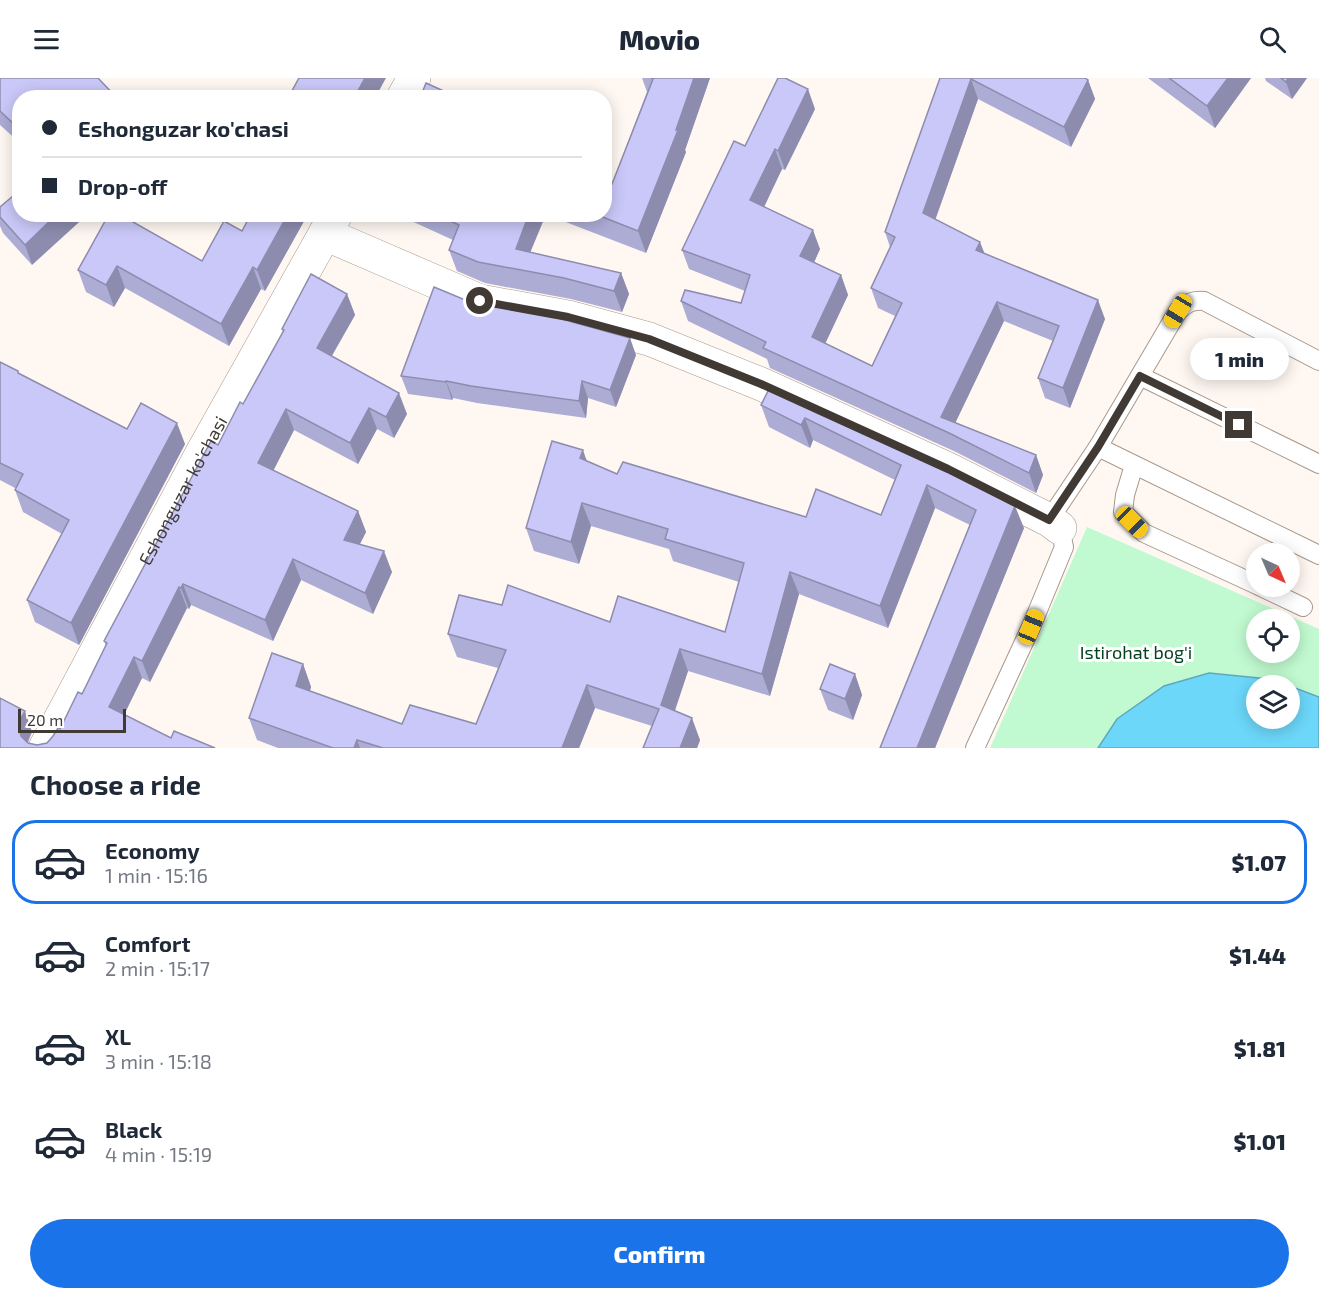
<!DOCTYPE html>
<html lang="en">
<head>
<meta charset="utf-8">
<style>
	:root { --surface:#fff; --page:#f2f2f3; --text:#1f2937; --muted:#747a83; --line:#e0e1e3; --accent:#1a73e8 }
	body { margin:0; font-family:"Exo 2",sans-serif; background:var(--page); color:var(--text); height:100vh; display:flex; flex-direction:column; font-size:22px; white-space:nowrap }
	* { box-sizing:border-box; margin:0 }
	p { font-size:20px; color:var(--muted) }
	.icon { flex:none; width:33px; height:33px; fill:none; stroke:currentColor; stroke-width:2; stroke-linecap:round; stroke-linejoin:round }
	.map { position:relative; height:670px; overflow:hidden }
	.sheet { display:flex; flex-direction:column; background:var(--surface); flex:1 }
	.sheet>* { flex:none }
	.banner { position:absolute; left:12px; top:12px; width:600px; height:132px; border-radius:24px; box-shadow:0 3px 15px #0003; display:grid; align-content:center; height:132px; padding:0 30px; background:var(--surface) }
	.needle { width:39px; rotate:136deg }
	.buttons { position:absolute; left:1246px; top:465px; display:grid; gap:12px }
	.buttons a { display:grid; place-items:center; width:54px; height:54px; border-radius:50%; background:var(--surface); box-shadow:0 3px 15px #0003; font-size:30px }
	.scale { position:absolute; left:18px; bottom:15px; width:108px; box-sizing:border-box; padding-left:6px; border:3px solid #413a34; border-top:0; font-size:16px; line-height:21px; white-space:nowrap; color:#413a34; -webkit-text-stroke:4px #fff; paint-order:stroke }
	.end { position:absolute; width:27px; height:27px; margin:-14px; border:8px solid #413a34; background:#fff; box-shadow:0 0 0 3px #fff }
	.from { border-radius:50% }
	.bubble { position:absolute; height:42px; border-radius:21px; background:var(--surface); box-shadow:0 3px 15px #0003; font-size:20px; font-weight:800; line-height:42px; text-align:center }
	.car { position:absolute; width:18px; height:36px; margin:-18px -9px; border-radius:8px; box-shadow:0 0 4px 2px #0007; background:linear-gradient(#f5c518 24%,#345 0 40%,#f5c518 0 76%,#345 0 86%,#f5c518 0) }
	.banner b { display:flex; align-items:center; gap:21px; height:57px; font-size:22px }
	.banner b+b { border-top:2px solid var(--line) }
	.banner i { width:15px; height:15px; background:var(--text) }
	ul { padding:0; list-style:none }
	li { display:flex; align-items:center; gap:18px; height:84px; margin:0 12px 9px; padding:0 18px; border:3px solid transparent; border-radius:24px }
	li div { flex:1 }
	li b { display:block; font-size:22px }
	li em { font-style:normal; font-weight:800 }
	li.current { border-color:var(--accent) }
	li>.icon { width:54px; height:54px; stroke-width:1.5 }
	h2 { padding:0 30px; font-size:27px; line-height:72px }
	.action { display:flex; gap:12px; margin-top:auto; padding:12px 30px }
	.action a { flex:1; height:69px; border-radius:36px; background:var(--accent); color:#fff; font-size:24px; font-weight:800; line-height:69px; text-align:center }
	header { display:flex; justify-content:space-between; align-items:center; height:78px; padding:0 30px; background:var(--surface); font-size:27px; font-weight:800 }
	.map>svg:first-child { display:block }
</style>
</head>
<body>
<header><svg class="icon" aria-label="menu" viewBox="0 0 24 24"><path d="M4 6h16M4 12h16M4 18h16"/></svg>Movio<svg class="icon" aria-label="search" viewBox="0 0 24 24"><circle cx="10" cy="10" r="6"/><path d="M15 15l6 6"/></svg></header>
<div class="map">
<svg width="1319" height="670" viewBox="0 0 1319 670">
	<rect width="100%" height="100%" fill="#fff8f2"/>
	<path fill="#c1fad0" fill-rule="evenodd" d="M1087,449L1319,551V670H990ZM1257,542H1290V574H1257ZM1257,608H1290V640H1257Z"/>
	<polygon fill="#6cd7f9" stroke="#5fa8be" stroke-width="1.5" points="1209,595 1269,601 1288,607 1257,608 1257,640 1290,640 1290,608 1319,619 1319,670 1098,670 1117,641 1164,608"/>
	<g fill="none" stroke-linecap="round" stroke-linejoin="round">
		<g stroke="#a8988b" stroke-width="20">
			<g id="lane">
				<polyline points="1140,298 1319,386"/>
				<polyline points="1098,369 1319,477"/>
				<polyline points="1134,387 1125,417 1123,434 1144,455 1257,507"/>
				<path d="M1049,442L1098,369L1178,233C1187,225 1192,222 1204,223L1319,283"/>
				<polyline points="1259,508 1303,529"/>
				<polyline points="975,670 1031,549 1064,469 1060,450"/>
			</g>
		</g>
		<g stroke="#a8988b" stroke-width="34">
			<polyline id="street" points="325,156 480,223 568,239 649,261 761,306 948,391 1049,442 1060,450"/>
		</g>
		<g stroke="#a8988b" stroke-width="34">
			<g id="secondary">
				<polyline points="403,20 414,0"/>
				<path id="s1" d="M45,670L202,375L336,136"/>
			</g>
		</g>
		<use href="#lane" stroke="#fff" stroke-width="18"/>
		<use href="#street" stroke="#fff" stroke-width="33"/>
		<use href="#secondary" stroke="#fff" stroke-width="33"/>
	</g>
	<g fill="#adacd5">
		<polygon points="0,0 20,20 20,65 0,47"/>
		<polygon points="642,0 710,0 685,72 686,74 646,175 545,136 604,136 612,106 647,14"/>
		<polygon points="940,0 1088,2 1095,21 1071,69 978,21 935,141 985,176 1105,241 1070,330 1045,320 1038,300 1053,263 1004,243 955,345 1036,377 1043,397 1036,415 956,374 770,290 767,281 688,243 681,223 741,225 745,213 689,191 682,172 745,68 815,31 785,92 782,91 764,128 820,171 814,184 841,197 848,217 825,265 872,288 895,238 878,230 871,210 890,169 885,154"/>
		<polygon points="1148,0 1251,0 1215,50"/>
		<polygon points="1265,0 1307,0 1292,21 1266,3"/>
		<polygon points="20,112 32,187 3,155 0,148 0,129"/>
		<polygon points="109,136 202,183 242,153 251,136 308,136 265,213 261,211 229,268 125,210 114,229 86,214 78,192"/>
		<polygon points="396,136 542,136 544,141 530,174 621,195 629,216 622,234 571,221 485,205 457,193 449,172 453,162"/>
		<polygon points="347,216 355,237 332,278 407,336 394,360 377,351 358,386 294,352 273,393 358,433 366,454 360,466 392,494 373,536 301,502 273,563 191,527 189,531 187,530 150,604 142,600 124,637 171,660 0,670 32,654 28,665 37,667 47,665 60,651 82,616 106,568 104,563 243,326 283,254 282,251"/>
		<polygon points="470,224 636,277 616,329 588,320 586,340 477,325 453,320 452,322 408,316 401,298"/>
		<polygon points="0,284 18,293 19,295 127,351 185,366 79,567 35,544 27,522 62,456 23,434 15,412 15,410 0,402"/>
		<polygon points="769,311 1024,450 935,670 880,670 970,447 935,430 888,550 799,516 770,618 688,593 675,633 700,662 697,670 643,670 652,648 595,630 579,670 278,670 257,662 249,640 303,586 311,609 310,613 402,646 476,646 498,590 457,579 448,556 502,527 610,544 725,554 739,504 673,483 669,471 591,448 579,486 534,473 526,450 587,383 617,396 806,439 881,437 895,402 813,362 810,370 769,349 761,327"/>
		<polygon points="855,596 862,617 853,642 828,632 820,611"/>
	</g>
	<g fill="#8d8cae">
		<polygon points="365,0 386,0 375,20 354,20"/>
		<polygon points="694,0 710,0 685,72 686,74 646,175 638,153 676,52"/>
		<polygon points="1228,0 1251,0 1215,50 1207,28"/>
		<polygon points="1288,0 1307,0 1292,21 1286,4"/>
		<polygon points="971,1 978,21 931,154 923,135"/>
		<polygon points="1088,2 1095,21 1071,69 1064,49"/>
		<polygon points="808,11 815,31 785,92 778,73"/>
		<polygon points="775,71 782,91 758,142 750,122"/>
		<polygon points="57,136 88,136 32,187 25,167"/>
		<polygon points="288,136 308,136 265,213 257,192"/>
		<polygon points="529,136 542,136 544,141 523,192 516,171"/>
		<polygon points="813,152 820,171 808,198 800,178"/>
		<polygon points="980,164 988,184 976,172"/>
		<polygon points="117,188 125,210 114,229 106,207"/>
		<polygon points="253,189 261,211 229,268 221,246"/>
		<polygon points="621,195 629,216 622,234 614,213"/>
		<polygon points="841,197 848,217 819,279 812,259"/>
		<polygon points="347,216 355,237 324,291 317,270"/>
		<polygon points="1098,222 1105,241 1070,330 1063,310"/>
		<polygon points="997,224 1004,243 950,356 941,339"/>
		<polygon points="630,260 636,277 616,329 610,312"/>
		<polygon points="446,303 453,320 452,322 446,304"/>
		<polygon points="582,303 588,320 586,340 579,323"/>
		<polygon points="399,315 407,336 394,360 386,339"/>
		<polygon points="369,330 377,351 358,386 350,365"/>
		<polygon points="286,331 294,352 266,407 258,385"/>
		<polygon points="805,340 813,362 810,370 801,347"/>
		<polygon points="177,345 185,366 79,567 71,545"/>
		<polygon points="583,372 591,395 580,380"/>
		<polygon points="1036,377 1043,397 1036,415 1029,395"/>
		<polygon points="927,407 935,430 888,550 880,528"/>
		<polygon points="582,425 591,448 579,486 571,464"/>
		<polygon points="1015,428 1024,450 935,670 917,670"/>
		<polygon points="358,433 366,454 351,483 344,462"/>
		<polygon points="384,473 392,494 373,536 365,515"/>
		<polygon points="293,481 301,502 273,563 265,542"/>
		<polygon points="790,494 799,516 770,618 762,596"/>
		<polygon points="183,506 191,527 189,531 181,510"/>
		<polygon points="179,509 187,530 150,604 142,583"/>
		<polygon points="680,571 688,593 669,649 661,627"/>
		<polygon points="134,579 142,600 117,651 109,629"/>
		<polygon points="303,586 311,609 304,631 296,608"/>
		<polygon points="855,596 862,617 853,642 845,621"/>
		<polygon points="587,607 595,630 579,670 562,670"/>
		<polygon points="25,633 32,654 28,662 27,670 25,670 19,650 21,640"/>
		<polygon points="692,640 700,662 697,670 680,670"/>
		<polygon points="357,662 360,670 354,670"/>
	</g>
	<g fill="#c9c8f8" stroke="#8d8cae" stroke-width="1.5">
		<polygon points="0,0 98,0 117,20 20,20 20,52 0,33"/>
		<polygon points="299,0 365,0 354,20 288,20"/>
		<polygon points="651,0 694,0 676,52 678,52 638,153 595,136 604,136 604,103 612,106 653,1"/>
		<polygon points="778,0 785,0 808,11 778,73 775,71 750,122 813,152 800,178 841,197 812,259 872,288 902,225 871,210 895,159 885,154 940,0 1085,0 1088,2 1064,49 971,1 923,135 980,164 976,172 1098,222 1063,310 1038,300 1059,248 997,224 941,339 1036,377 1029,395 949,355 763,270 766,264 681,223 685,212 741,225 750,197 682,172 734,63 745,68"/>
		<polygon points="1169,0 1228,0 1207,28"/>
		<polygon points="1281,0 1288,0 1286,4"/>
		<polygon points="426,5 459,20 420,20"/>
		<polygon points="20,112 20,136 57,136 25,167 0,139 0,129"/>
		<polygon points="109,136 119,136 202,183 224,143 242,153 251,136 288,136 257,192 253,189 221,246 117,188 106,207 78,192"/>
		<polygon points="435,136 529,136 516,171 621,195 614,213 564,200 478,184 449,172 459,147"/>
		<polygon points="311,196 347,216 317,270 399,315 386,339 369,330 350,365 286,331 258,385 358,433 344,462 384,473 365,515 293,481 265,542 183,506 181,510 179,509 142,583 134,579 109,629 171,660 174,653 215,670 0,670 0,620 25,633 21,640 19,650 21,658 28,665 37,667 47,665 53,658 58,650 60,651 78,614 82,616 107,565 104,563 211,363 218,367 240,324 243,326 284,252 282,251"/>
		<polygon points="434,209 470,224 558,240 630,260 610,312 582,303 579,323 471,308 446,303 446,304 401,298"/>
		<polygon points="0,284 18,293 18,295 127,351 141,325 177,345 71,545 27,522 69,442 15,412 23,396 0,385"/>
		<polygon points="769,311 932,386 1015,428 917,670 880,670 976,432 927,407 880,528 790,494 762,596 680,571 661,627 692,640 680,670 643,670 659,631 587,607 562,670 383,670 357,662 354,670 333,670 249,640 272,575 303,586 296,608 402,646 410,627 476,646 506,572 448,556 459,517 502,527 508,507 610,544 618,518 725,554 744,485 665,461 668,451 582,425 571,464 526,450 552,363 583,372 580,380 617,396 623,384 806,439 816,411 881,437 901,387 805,340 801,347 761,327"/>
		<polygon points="830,586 855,596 845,621 820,611"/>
	</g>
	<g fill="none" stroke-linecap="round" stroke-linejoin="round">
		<polyline stroke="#413a34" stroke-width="8" points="480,223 568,239 649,261 761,306 948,391 1049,442 1098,369 1140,298 1239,347"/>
	</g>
	<g text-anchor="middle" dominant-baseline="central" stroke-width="6" stroke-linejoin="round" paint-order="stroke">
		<g font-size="18" fill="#413a34" stroke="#fff">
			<text stroke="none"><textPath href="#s1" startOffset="292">Eshonguzar ko'chasi</textPath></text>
		</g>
		<g font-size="18" fill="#04411f" stroke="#fff">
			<text x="1136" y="574">Istirohat bog'i</text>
		</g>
	</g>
</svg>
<div class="buttons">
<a><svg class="needle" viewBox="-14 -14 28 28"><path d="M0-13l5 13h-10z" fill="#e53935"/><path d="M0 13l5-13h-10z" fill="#747a83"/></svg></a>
<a><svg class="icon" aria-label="locate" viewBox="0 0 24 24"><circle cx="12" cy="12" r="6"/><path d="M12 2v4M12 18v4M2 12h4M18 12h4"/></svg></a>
<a><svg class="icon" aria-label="layers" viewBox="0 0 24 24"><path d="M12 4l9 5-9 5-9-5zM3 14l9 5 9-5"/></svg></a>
</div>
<div class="scale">20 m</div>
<i class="end from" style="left:480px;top:223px"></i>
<i class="end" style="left:1239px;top:347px"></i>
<div class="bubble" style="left:1190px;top:260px;width:99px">1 min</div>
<i class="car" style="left:1178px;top:233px;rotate:211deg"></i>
<i class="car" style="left:1132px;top:444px;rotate:135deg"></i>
<i class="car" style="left:1031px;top:549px;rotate:22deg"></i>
<div class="banner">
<b><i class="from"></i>Eshonguzar ko'chasi</b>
<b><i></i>Drop-off</b>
</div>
</div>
<section class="sheet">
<h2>Choose a ride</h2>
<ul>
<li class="current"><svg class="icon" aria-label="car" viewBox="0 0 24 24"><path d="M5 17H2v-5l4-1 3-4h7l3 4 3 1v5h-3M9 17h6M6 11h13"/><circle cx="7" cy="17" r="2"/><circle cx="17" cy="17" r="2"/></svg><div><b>Economy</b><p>1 min · 15:16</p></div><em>$1.07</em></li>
<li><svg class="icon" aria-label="car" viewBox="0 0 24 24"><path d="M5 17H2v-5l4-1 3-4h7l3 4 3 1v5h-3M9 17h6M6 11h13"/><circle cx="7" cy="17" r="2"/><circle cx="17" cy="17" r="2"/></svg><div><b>Comfort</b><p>2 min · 15:17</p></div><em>$1.44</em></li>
<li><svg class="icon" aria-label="car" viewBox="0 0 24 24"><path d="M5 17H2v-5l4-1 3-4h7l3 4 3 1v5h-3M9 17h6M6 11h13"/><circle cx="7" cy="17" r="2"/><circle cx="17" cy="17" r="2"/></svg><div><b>XL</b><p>3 min · 15:18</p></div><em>$1.81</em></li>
<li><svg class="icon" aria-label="car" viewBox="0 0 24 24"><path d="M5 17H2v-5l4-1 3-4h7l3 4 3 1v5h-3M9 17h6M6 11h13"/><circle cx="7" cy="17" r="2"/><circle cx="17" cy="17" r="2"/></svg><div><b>Black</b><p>4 min · 15:19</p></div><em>$1.01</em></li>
</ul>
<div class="action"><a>Confirm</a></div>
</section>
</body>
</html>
